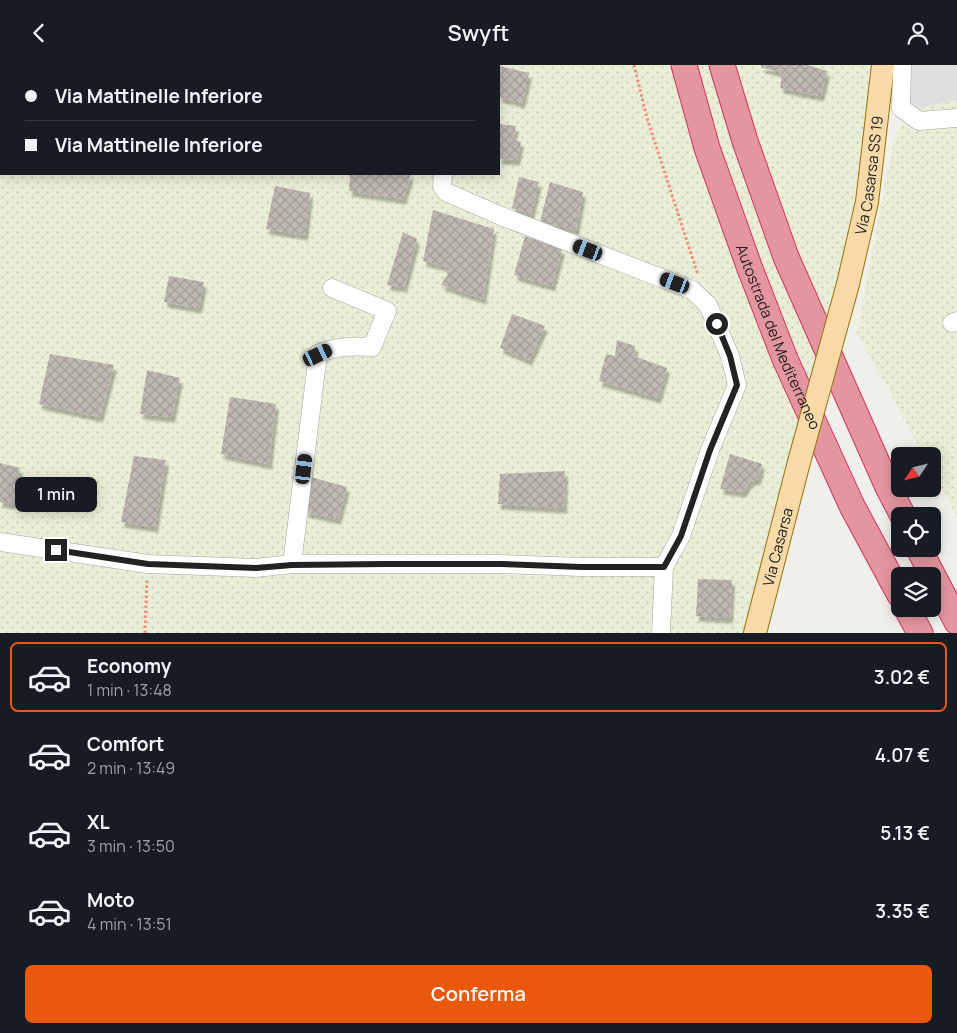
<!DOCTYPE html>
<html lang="it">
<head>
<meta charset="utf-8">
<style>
	:root { --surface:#171b24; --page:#242831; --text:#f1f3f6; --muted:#9ea1a6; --line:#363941; --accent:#ea580c }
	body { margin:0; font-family:Manrope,sans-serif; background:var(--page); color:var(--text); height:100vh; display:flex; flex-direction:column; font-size:19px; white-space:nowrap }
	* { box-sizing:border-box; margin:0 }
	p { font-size:16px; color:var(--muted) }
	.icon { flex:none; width:28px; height:28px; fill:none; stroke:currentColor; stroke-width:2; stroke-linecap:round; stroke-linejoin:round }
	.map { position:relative; height:568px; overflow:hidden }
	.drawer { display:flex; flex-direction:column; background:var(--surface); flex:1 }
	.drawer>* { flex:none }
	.guide { position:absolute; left:0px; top:0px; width:500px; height:110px; box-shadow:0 2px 12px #0003; display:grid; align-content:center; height:110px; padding:0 25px; background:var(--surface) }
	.needle { width:32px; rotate:235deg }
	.controls { position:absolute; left:891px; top:382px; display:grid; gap:10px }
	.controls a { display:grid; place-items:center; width:50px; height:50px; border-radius:8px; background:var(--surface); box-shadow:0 2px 12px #0003; font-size:25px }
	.end { position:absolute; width:22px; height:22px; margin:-11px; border:6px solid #222; background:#fff; box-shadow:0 0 0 2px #fff }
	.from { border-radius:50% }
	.bubble { position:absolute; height:35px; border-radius:8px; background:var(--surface); box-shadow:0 2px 12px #0003; font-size:16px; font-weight:600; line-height:35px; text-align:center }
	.car { position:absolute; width:15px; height:30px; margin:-15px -8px; border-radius:6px; box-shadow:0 0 4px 1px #0007; background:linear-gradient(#222 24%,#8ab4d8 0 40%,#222 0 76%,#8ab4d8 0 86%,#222 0) }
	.guide b { display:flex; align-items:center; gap:18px; height:48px; font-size:19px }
	.guide b+b { border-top:1px solid var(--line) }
	.guide i { width:12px; height:12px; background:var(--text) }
	ul { padding:9px 0 0; list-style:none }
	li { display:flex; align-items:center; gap:15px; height:70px; margin:0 10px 8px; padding:0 15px; border:2px solid transparent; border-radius:8px }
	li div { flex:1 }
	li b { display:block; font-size:19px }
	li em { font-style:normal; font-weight:600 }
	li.selected { border-color:var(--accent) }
	li>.icon { width:45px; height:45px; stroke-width:1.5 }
	.primary-button { display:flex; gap:10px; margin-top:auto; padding:10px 25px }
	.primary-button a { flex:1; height:58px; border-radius:8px; background:var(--accent); color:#fff; font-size:20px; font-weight:600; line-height:58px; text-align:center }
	header { display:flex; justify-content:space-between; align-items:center; height:65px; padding:0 25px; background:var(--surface); font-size:22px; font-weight:600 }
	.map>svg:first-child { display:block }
</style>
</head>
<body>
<header><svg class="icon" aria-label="back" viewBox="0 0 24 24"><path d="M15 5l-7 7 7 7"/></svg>Swyft<svg class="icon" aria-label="person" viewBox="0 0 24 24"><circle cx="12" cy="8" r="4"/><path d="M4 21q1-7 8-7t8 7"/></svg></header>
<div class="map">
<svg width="957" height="568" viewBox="0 0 957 568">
	<defs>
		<pattern id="farmland-dots" width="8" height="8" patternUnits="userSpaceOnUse" patternTransform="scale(1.25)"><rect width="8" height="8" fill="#ebeed6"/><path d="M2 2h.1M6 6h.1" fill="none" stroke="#c9ccb7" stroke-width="1.8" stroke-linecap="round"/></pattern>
		<pattern id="building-cross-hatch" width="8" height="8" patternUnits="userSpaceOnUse" patternTransform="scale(1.25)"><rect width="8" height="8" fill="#bfb8b2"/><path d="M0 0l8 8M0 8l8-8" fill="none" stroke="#a49e99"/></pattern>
		<filter id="shadow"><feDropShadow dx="3" dy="5.5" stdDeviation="1" flood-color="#0004"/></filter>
	</defs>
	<rect width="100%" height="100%" fill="#f1efe9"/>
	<polygon fill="#e0dfdf" points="908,0 957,0 957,35 906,46"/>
	<g fill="url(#farmland-dots)" fill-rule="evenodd">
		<path d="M0,0H872L848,219L759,568H0ZM1,1H499V109H1Z"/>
		<polygon points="957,35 957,451 933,408 932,391 924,391 857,267 893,80 906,46"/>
	</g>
	<g fill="url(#building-cross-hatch)" filter="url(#shadow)">
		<polygon points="761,0 807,0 827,6 821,31 780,23 782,8 761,2"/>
		<polygon points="500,1 529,8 522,38 499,32"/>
		<polygon points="499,59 516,61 513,74 521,77 517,95 499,94"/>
		<polygon points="350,109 411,109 403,134 349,126"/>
		<polygon points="519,112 539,117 531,149 512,143"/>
		<polygon points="550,117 583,127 576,165 540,157"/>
		<polygon points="275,121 310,128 305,170 266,164"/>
		<polygon points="433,145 494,164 483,234 441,220 451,203 423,196"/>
		<polygon points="403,167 417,174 404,222 387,220"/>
		<polygon points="525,171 562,184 552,221 514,210"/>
		<polygon points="169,211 204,217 199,243 164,237"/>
		<polygon points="512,249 545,261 529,295 500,283"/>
		<polygon points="617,275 635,281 634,291 667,303 658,333 599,316 606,289 615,291"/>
		<polygon points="50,289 114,300 100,352 39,339"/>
		<polygon points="147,305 180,313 172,352 140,349"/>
		<polygon points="230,332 276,339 269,399 221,389"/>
		<polygon points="730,389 762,399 758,414 750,416 743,427 720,424"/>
		<polygon points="134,391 166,395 155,462 121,457"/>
		<polygon points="0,398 20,403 13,439 0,437"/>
		<polygon points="565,406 564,443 498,439 500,409"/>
		<polygon points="311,412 347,422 338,454 305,447"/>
		<polygon points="698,514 732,515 730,553 696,551"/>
	</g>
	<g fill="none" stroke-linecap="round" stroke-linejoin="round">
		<g stroke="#a6a6a6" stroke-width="19">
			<g id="minor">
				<polyline points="224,0 227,1"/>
				<polyline points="902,0 901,43 919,56 957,53"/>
				<polyline points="443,109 442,121 446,127 501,151 692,225 708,240 730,291 737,320 710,385 681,471 664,502"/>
				<polyline points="952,258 957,256"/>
				<polyline points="0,477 148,499 256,503 292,499 500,499 581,502 664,502 661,568"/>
				<path d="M292,499L318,289C336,281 353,281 372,282L387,246L332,223"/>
			</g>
		</g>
		<g stroke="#977108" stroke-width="24">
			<g id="major">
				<path id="s1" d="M848,219L867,137L883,0"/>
				<path id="s2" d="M755,568L799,397"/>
			</g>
		</g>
		<g stroke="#d3335f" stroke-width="27">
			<g id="highway">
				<path id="s3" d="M684,0L707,83L749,201L785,294L852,441L900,530"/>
				<polyline points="722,0 745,76 786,192 887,420 903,451"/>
				<polyline points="919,484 957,557"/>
				<polyline points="907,544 920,568"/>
			</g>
		</g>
		<g stroke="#f38d78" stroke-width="3" stroke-dasharray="2.5 2.5" stroke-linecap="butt">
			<polyline points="634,0 647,53 698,210"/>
			<polyline points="145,568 147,514"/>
		</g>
		<use href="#minor" stroke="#fff" stroke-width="18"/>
		<use href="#major" stroke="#f7daa8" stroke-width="22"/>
		<use href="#highway" stroke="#e3969f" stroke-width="25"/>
		<g stroke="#977108" stroke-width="24" stroke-linecap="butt">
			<polyline id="major-bridge" points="799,397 848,219"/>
		</g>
		<use href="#major-bridge" stroke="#f7daa8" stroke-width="22"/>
	</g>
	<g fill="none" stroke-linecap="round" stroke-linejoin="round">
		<polyline stroke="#222" stroke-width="6" points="56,485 148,499 256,503 292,500 386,499 500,499 581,502 664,502 681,471 710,385 737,320 730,291 717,259"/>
	</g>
	<g text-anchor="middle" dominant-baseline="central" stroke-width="4.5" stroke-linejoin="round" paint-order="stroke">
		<g font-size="15" fill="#222" stroke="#fff">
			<text stroke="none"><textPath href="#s1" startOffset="111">Via Casarsa SS 19</textPath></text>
			<text stroke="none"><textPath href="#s3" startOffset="288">Autostrada del Mediterraneo</textPath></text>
			<text stroke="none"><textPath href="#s2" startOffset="89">Via Casarsa</textPath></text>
		</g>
	</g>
</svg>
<div class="controls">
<a><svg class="needle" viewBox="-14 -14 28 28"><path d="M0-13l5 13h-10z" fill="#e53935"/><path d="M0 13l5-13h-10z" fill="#9ea1a6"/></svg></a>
<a><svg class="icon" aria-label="locate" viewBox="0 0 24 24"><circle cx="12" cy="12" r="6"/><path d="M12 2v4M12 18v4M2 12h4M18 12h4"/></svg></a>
<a><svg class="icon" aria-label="layers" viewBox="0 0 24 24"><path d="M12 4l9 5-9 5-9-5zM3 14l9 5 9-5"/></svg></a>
</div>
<i class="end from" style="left:717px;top:259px"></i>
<i class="end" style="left:56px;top:485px"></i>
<div class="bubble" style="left:15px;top:412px;width:82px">1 min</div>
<i class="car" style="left:588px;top:185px;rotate:291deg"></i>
<i class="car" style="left:675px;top:218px;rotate:291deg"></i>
<i class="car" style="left:318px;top:290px;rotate:64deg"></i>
<i class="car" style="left:304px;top:404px;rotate:7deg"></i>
<div class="guide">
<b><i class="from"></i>Via Mattinelle Inferiore</b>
<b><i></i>Via Mattinelle Inferiore</b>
</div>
</div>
<section class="drawer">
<ul>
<li class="selected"><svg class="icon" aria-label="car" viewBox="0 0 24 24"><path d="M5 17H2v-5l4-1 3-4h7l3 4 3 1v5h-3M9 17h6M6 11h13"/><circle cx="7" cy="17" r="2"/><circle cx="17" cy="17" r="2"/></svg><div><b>Economy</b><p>1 min · 13:48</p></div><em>3.02 €</em></li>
<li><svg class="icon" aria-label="car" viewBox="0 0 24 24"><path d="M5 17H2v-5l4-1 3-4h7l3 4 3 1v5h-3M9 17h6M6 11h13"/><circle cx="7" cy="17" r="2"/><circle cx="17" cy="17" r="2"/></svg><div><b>Comfort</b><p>2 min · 13:49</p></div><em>4.07 €</em></li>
<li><svg class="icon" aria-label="car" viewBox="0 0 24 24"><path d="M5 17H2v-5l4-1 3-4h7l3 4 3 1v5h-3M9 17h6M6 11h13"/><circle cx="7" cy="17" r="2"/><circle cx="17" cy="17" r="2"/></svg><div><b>XL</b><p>3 min · 13:50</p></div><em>5.13 €</em></li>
<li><svg class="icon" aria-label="car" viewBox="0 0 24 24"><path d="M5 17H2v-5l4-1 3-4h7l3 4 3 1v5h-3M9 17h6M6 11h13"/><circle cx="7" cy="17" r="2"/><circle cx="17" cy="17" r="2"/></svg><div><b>Moto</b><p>4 min · 13:51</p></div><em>3.35 €</em></li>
</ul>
<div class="primary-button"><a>Conferma</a></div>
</section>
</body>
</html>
